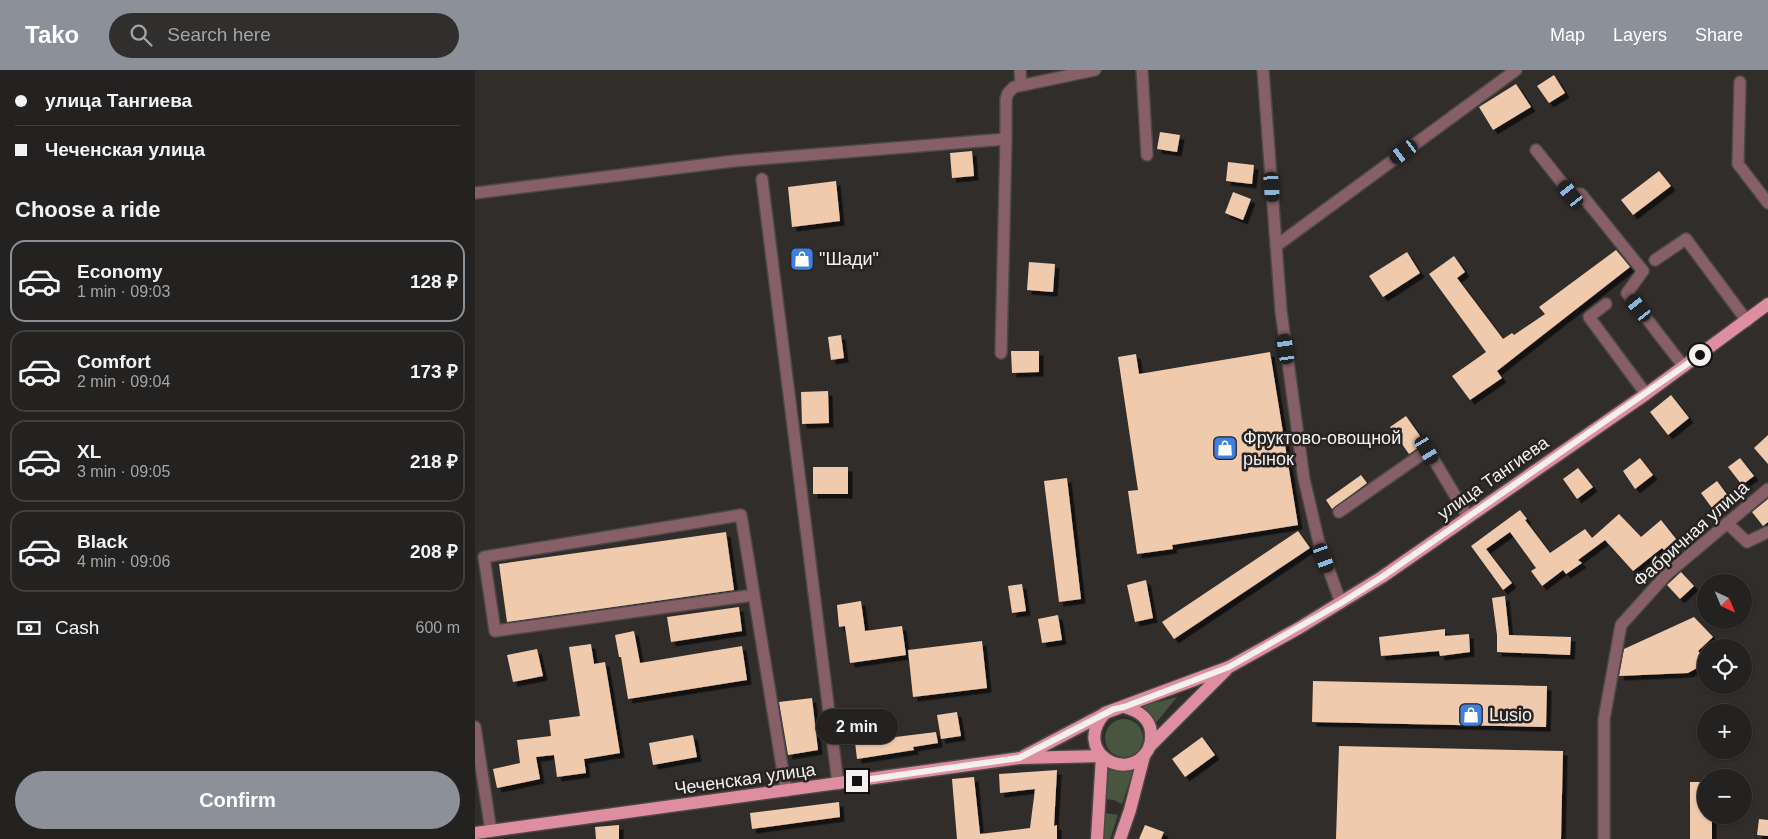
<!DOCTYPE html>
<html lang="en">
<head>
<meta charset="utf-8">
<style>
	:root { --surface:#242220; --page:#302f2d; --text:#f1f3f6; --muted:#a3a4a5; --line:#413f3e; --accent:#8c9099 }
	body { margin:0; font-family:Helvetica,sans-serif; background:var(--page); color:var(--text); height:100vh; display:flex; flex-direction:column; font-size:19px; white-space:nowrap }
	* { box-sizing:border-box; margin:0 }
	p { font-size:16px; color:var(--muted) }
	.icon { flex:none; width:28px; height:28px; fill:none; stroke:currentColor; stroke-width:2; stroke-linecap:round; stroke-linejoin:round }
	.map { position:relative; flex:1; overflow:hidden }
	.drawer { display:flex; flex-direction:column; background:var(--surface); width:475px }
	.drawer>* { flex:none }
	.top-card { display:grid; align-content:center; height:110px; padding:0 15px; background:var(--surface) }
	.needle { width:32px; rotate:136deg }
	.controls { position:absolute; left:1222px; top:504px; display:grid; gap:10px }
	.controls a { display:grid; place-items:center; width:55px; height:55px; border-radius:50%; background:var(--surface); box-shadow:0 1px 4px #0004,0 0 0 1px var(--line); font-size:25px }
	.end { position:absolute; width:22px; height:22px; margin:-11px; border:6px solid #f3f0ef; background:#111; box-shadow:0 0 0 2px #111 }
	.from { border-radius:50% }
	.bubble { position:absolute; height:35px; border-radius:18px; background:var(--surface); box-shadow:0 1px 4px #0004,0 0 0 1px var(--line); font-size:16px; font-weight:700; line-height:35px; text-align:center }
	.car { position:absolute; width:15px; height:30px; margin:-15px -8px; border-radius:6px; box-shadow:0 0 4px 1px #0007; background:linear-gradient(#222 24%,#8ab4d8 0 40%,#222 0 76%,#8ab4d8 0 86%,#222 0) }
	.top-card b { display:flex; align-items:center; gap:18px; height:48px; font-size:19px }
	.top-card b+b { border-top:1px solid var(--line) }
	.top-card i { width:12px; height:12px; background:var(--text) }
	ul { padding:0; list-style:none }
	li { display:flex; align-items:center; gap:15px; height:82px; margin:0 10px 8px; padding:0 5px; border:2px solid var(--line); border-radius:15px }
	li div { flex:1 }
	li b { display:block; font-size:19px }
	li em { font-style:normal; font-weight:700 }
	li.current { border-color:var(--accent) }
	li>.icon { width:45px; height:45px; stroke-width:1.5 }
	h2 { padding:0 15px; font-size:22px; line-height:60px }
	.pay { display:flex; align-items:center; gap:12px; height:55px; padding:0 15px; font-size:19px }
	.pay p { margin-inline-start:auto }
	.action { display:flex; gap:10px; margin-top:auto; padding:10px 15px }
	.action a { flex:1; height:58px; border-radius:30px; background:var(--accent); color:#fff; font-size:20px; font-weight:700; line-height:58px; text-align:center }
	header { display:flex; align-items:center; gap:30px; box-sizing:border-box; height:70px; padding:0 25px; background:var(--accent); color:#fff }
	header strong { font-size:24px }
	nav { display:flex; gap:28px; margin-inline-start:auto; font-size:18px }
	.search { width:350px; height:45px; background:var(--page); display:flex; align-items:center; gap:12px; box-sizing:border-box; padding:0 18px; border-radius:28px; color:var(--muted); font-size:19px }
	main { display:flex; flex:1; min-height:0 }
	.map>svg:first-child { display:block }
</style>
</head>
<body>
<header>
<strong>Tako</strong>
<div class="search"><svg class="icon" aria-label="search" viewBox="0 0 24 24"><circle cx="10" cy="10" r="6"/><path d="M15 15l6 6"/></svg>Search here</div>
<nav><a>Map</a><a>Layers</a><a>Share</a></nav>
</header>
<main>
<section class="drawer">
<div class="top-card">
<b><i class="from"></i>улица Тангиева</b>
<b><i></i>Чеченская улица</b>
</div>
<h2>Choose a ride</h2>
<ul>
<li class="current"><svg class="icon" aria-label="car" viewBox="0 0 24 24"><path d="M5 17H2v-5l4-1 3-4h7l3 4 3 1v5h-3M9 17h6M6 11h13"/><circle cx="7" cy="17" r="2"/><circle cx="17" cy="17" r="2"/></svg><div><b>Economy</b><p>1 min · 09:03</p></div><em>128 ₽</em></li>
<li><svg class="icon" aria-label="car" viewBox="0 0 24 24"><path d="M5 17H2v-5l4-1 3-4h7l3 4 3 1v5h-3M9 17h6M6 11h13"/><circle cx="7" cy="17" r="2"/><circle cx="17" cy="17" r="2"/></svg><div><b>Comfort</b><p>2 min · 09:04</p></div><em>173 ₽</em></li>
<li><svg class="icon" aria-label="car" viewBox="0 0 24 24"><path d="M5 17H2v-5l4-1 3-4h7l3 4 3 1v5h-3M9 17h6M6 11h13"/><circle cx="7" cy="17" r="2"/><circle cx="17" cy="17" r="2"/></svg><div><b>XL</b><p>3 min · 09:05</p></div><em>218 ₽</em></li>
<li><svg class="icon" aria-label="car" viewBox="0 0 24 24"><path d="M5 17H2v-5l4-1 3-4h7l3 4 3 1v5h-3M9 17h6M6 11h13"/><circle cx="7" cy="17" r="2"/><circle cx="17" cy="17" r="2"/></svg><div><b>Black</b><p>4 min · 09:06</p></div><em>208 ₽</em></li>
</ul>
<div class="pay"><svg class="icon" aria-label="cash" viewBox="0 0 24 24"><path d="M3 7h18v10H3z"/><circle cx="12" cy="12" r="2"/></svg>Cash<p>600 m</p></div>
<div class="action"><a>Confirm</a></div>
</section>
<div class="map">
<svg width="1293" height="769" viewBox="0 0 1293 769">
	<defs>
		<filter id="shadow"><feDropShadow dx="4.5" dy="4.5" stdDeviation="0" flood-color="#0009"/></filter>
	</defs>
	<rect width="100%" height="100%" fill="#302d2b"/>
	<g fill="#49563f">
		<polygon points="702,627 679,655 678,647 666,636"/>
		<circle cx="649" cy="668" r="19"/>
		<polygon points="634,696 648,701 659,698 647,734 639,730 630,729"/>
		<polygon points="630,743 643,745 635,769 627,769"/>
	</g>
	<g fill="#f0caad" filter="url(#shadow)">
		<polygon points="1079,5 1090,23 1074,33 1062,16"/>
		<polygon points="1041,14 1056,37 1018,60 1004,37"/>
		<polygon points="685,62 705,65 702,82 682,79"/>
		<polygon points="497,81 499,106 477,108 475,83"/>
		<polygon points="753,92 779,95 777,114 751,111"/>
		<polygon points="1184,101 1196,116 1158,145 1146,130"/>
		<polygon points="361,111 365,151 317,157 313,117"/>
		<polygon points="758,122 776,129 768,150 750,143"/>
		<polygon points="1141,180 1155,197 1022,301 1027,308 995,330 977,306 1011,282 954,204 979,186 990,202 982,208 1028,269 1037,263 1039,265 1070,244 1064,237"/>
		<polygon points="932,182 945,203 908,227 894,206"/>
		<polygon points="554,192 580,194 578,222 552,220"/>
		<polygon points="366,265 369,288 356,290 353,267"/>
		<polygon points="536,281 564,281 564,302 537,303"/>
		<polygon points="795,282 823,455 697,475 698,479 662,484 653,421 663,420 643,287 661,284 664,304"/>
		<polygon points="353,321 354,353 327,354 326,322"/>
		<polygon points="1196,325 1214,348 1193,365 1175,342"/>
		<polygon points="931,346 950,373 934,384 915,357"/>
		<polygon points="1293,365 1293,394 1279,378"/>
		<polygon points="1165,388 1178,405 1160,419 1148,401"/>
		<polygon points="1265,388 1279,406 1267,415 1253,397"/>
		<rect x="338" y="397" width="35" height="27"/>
		<polygon points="1103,398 1118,417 1102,429 1088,409"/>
		<polygon points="886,405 892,413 857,439 851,430"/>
		<polygon points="592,408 606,529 584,532 569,411"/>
		<polygon points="1242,411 1253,426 1237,438 1226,423"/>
		<polygon points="1293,429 1293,452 1288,456 1277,442"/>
		<polygon points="1045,440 1052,449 1050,450 1075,483 1110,459 1117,468 1144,444 1166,467 1186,450 1201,469 1189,480 1187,478 1158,501 1130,470 1103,490 1107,493 1091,504 1088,500 1067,516 1056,501 1061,498 1035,462 1011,479 1037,513 1028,520 996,476"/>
		<polygon points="823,461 835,478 699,569 687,552"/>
		<polygon points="251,462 259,520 32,552 24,494"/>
		<polygon points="1206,502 1219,516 1205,529 1192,515"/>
		<polygon points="671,510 678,548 660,552 652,515"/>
		<polygon points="547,514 551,541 537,543 533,516"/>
		<polygon points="1030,526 1034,565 1096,567 1095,585 1022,582 1022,565 1017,528"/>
		<polygon points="386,531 390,561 427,556 431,585 375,593 370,556 364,557 362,535"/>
		<polygon points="264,537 267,561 196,572 192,547"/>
		<polygon points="583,545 587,570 567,573 563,549"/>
		<polygon points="1219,547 1238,567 1223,581 1231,589 1231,593 1213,603 1144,606 1149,579"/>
		<polygon points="970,559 970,566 994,564 995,582 965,586 964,581 906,586 904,567"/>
		<polygon points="159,561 165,593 267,576 272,610 153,629 146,587 144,587 140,565"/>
		<polygon points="507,571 512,618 438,627 433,580"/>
		<polygon points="116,574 119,594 130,592 145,683 109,689 111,703 82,707 79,685 61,687 65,709 22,718 18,699 45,693 42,670 76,666 74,650 105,646 94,577"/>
		<polygon points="62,579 68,606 38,612 32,585"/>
		<polygon points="838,611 1072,616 1071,657 837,652"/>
		<polygon points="337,628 343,680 313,685 304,632"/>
		<polygon points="482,642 486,666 466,669 462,645"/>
		<polygon points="461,662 463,673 438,677 439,680 382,689 380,672"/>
		<polygon points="218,665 222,687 178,695 174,673"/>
		<polygon points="727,667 740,685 710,707 697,689"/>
		<polygon points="864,676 1088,681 1086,769 861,769"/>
		<polygon points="582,700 579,756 582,755 582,769 482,769 477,709 499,707 505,764 555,758 560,719 525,723 524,704"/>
		<polygon points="1215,712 1231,712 1231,745 1237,745 1237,769 1215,769"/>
		<polygon points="364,732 365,747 277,759 275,743"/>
		<polygon points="1284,749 1293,750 1293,766 1282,765"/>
		<polygon points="144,755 144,769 121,769 120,757"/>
		<polygon points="670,755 689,762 686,769 664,769"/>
	</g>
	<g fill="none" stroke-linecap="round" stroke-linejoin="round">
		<g stroke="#4b4846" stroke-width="14">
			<g id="minor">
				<polyline points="545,0 546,14"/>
				<polyline points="667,0 672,85"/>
				<polyline points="788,0 806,241 829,409 844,473 866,533"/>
				<polyline points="1265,12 1263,94 1293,133"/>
				<polyline points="1061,80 1096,124 1106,124 1168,201 1152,223 1209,297"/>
				<polyline points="287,109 363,714"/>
				<polyline points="0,123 259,91 531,69 531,29 533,23 539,17 620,0"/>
				<polyline points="801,176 1041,0"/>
				<polyline points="1180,190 1211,169 1272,251"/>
				<polyline points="1131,234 1114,247 1171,324"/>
				<polyline points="526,283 531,69"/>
				<polyline points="864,442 953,380 993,447"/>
				<polyline points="1252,453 1272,472 1293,462"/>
				<polyline points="279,525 20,561 9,487 266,445 311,721"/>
				<polyline points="0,657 16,761"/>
				<polyline points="1129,769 1129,649 1146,555 1192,504 1293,419"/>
			</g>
		</g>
		<g stroke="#4b4846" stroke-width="15">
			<g id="major">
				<path d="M649,637C661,640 671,645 675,657C677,665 676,674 673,680C652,715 596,681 630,643L754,597L824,558L907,507L1171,324L1293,234"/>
				<polyline points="675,676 751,600"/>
				<polyline points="549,686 629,644"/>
				<polyline points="0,763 545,688 627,686 622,769"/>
				<polyline points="645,769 655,740 669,686"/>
			</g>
		</g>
		<use href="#minor" stroke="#875f67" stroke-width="11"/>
		<use href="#major" stroke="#df8e9f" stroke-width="12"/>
	</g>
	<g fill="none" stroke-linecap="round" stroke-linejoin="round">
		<polyline stroke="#f3f0ef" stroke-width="6" points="382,711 544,688 639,639 649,637 754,597 866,533 907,507 1225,285"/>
	</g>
	<defs>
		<g id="shop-square" transform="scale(1.25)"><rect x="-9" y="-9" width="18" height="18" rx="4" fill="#3f7fe0" stroke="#272321"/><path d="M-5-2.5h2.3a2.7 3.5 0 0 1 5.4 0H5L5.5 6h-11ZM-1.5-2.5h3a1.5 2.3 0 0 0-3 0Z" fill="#fff"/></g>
	</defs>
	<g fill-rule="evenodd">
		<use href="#shop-square" x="327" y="189"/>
		<use href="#shop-square" x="750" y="378"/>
		<use href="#shop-square" x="996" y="645"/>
	</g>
	<g text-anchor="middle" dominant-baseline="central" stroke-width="5" stroke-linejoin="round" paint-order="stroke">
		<g font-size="18" fill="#f3f0ef" stroke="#272321" text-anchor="start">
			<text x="344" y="189">"Шади"</text>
			<text x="768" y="368">Фруктово-овощной<tspan x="768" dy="21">рынок</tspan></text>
			<text x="1014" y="645">Lusio</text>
		</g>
		<g font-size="18" fill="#f3f0ef" stroke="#272321">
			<text transform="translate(1018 408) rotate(-35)">улица Тангиева</text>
			<text transform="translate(1216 464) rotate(-42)">Фабричная улица</text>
			<text transform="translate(270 709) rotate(-8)">Чеченская улица</text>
		</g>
	</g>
</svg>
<div class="controls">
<a><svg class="needle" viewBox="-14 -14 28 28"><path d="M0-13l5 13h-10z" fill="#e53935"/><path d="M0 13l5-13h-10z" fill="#a3a4a5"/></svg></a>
<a><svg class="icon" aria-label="locate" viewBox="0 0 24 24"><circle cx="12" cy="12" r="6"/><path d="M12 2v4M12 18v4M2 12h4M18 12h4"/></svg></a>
<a>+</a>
<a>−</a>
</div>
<i class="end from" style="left:1225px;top:285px"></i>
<i class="end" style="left:382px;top:711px"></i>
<div class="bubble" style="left:341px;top:639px;width:82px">2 min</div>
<i class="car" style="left:929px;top:82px;rotate:234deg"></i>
<i class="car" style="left:797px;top:117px;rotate:176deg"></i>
<i class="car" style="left:1096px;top:124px;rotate:321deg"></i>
<i class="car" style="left:1164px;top:238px;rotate:322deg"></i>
<i class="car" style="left:811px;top:279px;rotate:352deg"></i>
<i class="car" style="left:952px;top:380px;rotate:149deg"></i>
<i class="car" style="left:849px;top:488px;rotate:160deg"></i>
</div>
</main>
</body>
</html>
